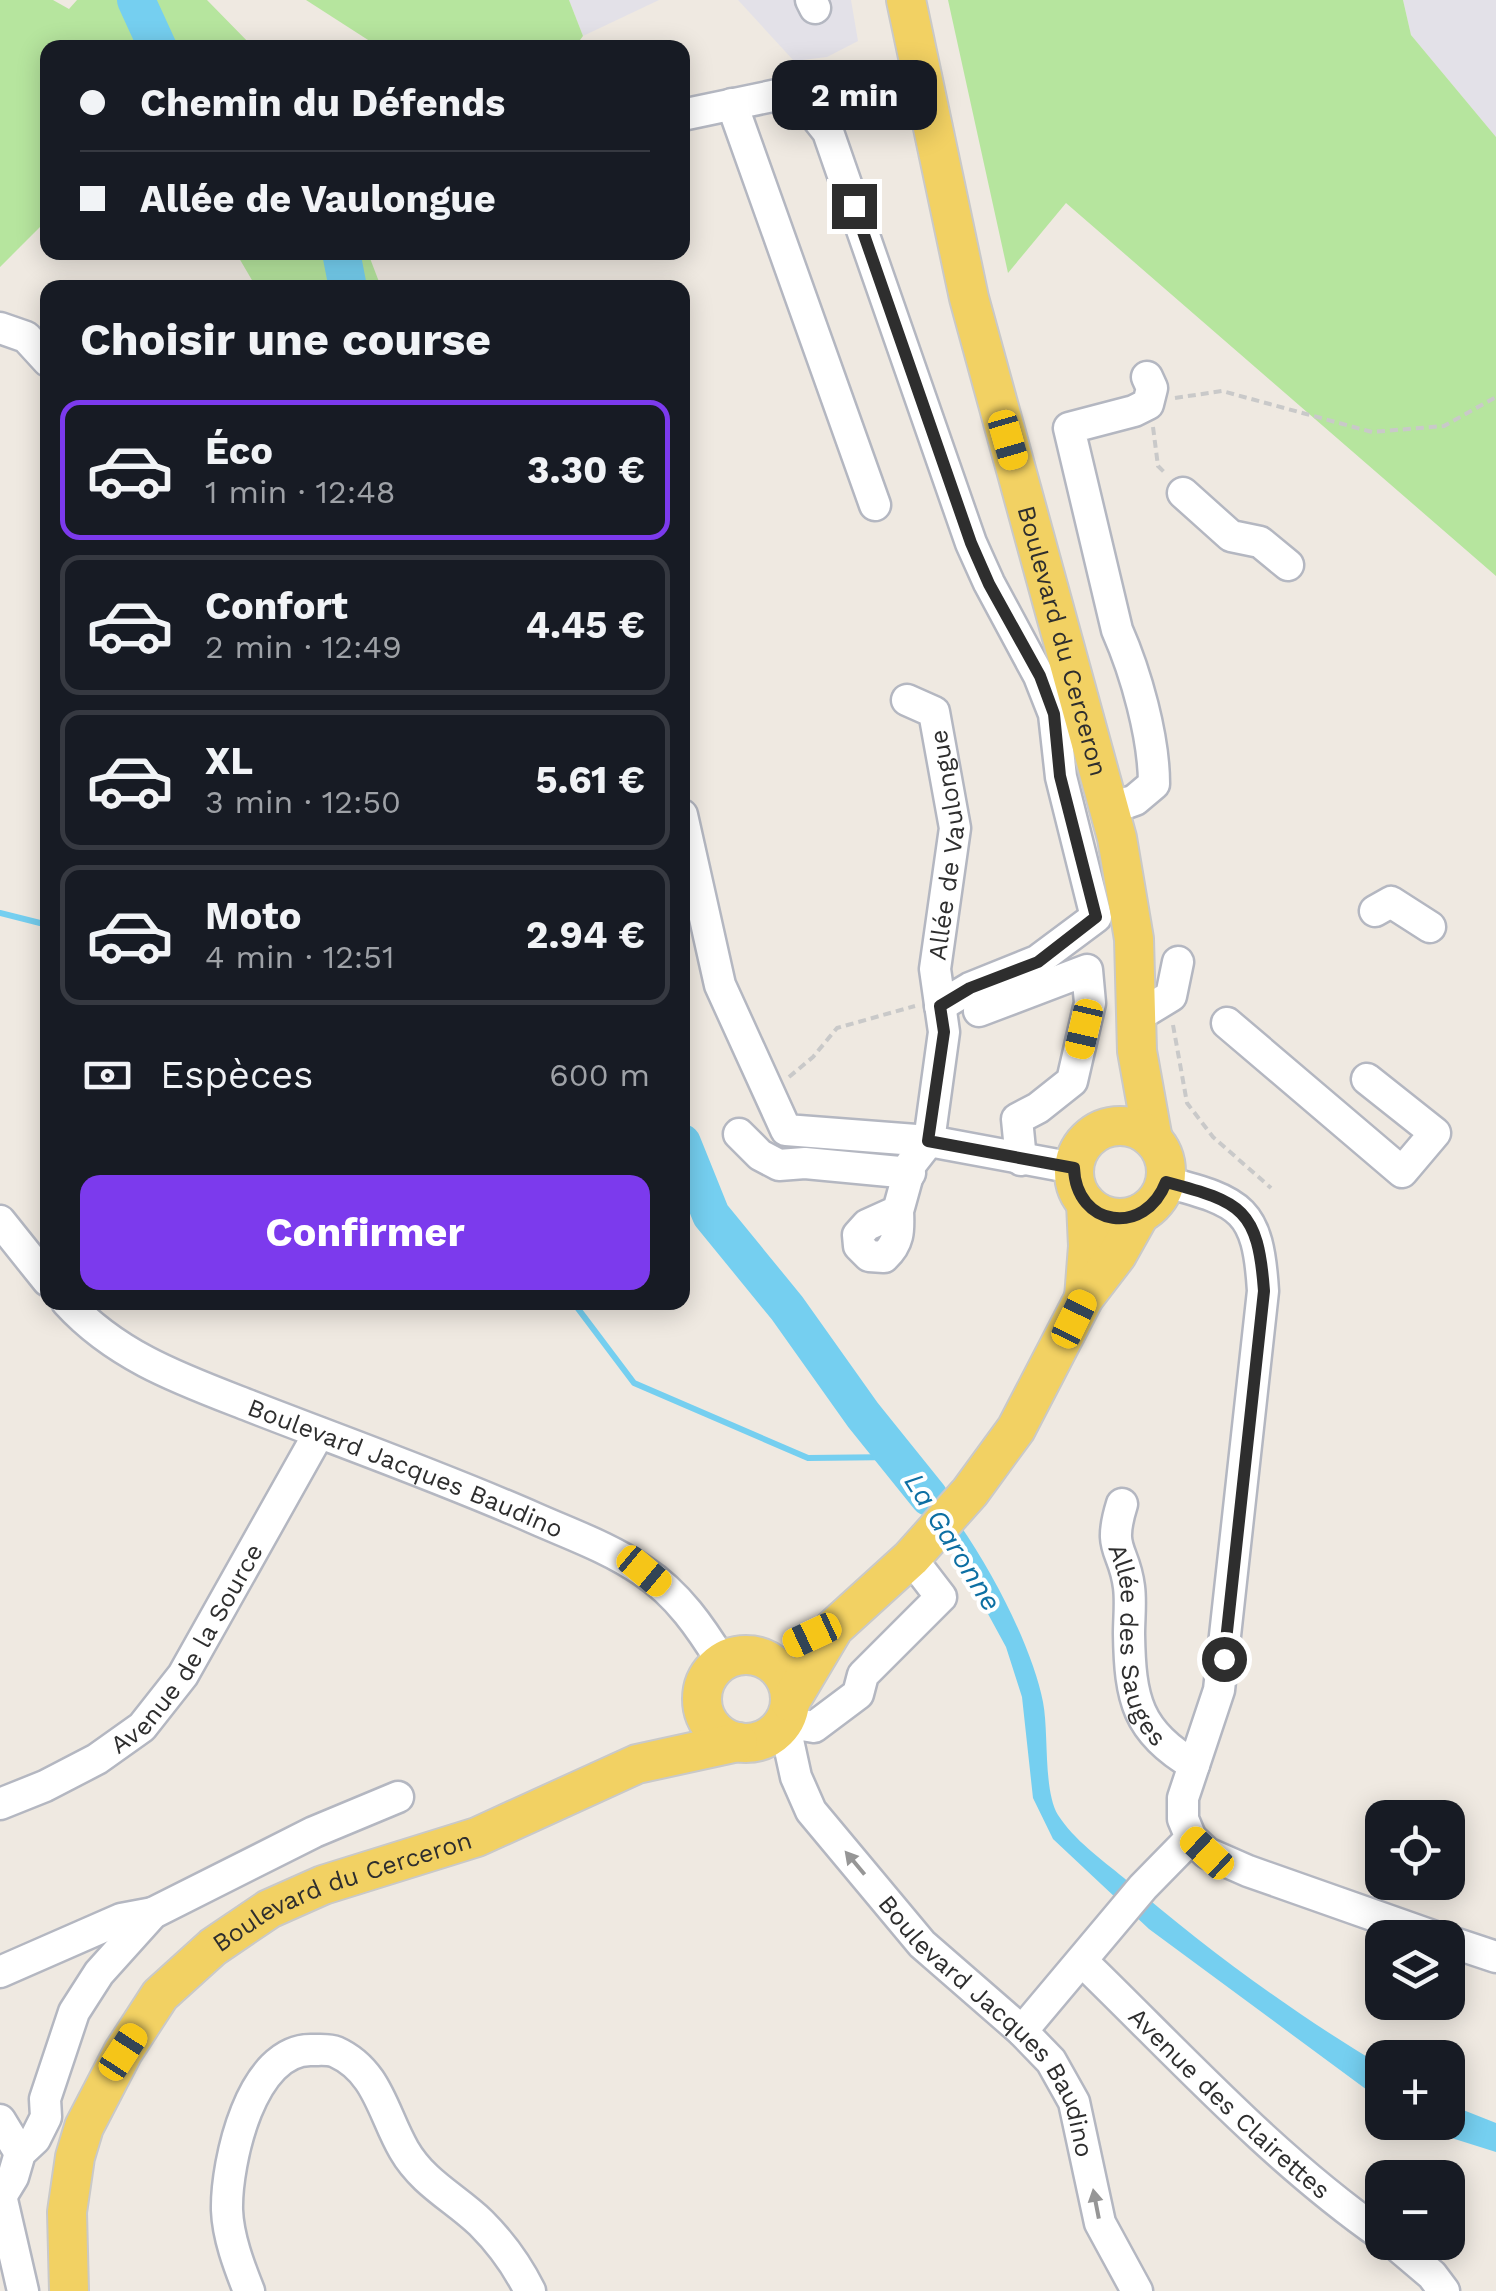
<!DOCTYPE html>
<html lang="fr">
<head>
<meta charset="utf-8">
<style>
	:root { --surface:#171b24; --page:#242831; --text:#f1f3f6; --muted:#9ea1a6; --line:#363941; --accent:#7c3aed }
	body { margin:0; font-family:"Work Sans",sans-serif; background:var(--page); color:var(--text); height:100vh; display:flex; flex-direction:column; font-size:38px; white-space:nowrap }
	* { box-sizing:border-box; margin:0 }
	p { font-size:32px; color:var(--muted) }
	.icon { flex:none; width:55px; height:55px; fill:none; stroke:currentColor; stroke-width:2; stroke-linecap:round; stroke-linejoin:round }
	.map { position:relative; flex:1; overflow:hidden }
	.panel { position:absolute; left:40px; top:280px; width:650px; height:1030px; display:flex; flex-direction:column; background:var(--surface); border-radius:20px; box-shadow:0 5px 25px #0003 }
	.panel>* { flex:none }
	.hud { position:absolute; left:40px; top:40px; width:650px; height:220px; border-radius:20px; box-shadow:0 5px 25px #0003; display:grid; align-content:center; height:220px; padding:0 40px; background:var(--surface) }
	.buttons { position:absolute; left:1365px; top:1800px; display:grid; gap:20px }
	.buttons a { display:grid; place-items:center; width:100px; height:100px; border-radius:20px; background:var(--surface); box-shadow:0 5px 25px #0003; font-size:50px }
	.end { position:absolute; width:45px; height:45px; margin:-22px; border:12px solid #2e2e2e; background:#fff; box-shadow:0 0 0 5px #fff }
	.from { border-radius:50% }
	.bubble { position:absolute; height:70px; border-radius:20px; background:var(--surface); box-shadow:0 5px 25px #0003; font-size:32px; font-weight:700; line-height:70px; text-align:center }
	.car { position:absolute; width:30px; height:60px; margin:-30px -15px; border-radius:12px; box-shadow:0 0 8px 2px #0007; background:linear-gradient(#f5c518 24%,#345 0 40%,#f5c518 0 76%,#345 0 86%,#f5c518 0) }
	.hud b { display:flex; align-items:center; gap:35px; height:95px; font-size:38px }
	.hud b+b { border-top:2px solid var(--line) }
	.hud i { width:25px; height:25px; background:var(--text) }
	ul { padding:0; list-style:none }
	li { display:flex; align-items:center; gap:30px; height:140px; margin:0 20px 15px; padding:0 20px; border:5px solid var(--line); border-radius:20px }
	li div { flex:1 }
	li b { display:block; font-size:38px }
	li em { font-style:normal; font-weight:700 }
	li.current { border-color:var(--accent) }
	li>.icon { width:90px; height:90px; stroke-width:1.5 }
	h2 { padding:0 40px; font-size:45px; line-height:120px }
	.pay { display:flex; align-items:center; gap:25px; height:110px; padding:0 40px; font-size:38px }
	.pay p { margin-inline-start:auto }
	.cta { display:flex; gap:20px; margin-top:auto; padding:20px 40px }
	.cta a { flex:1; height:115px; border-radius:20px; background:var(--accent); color:#fff; font-size:40px; font-weight:700; line-height:115px; text-align:center }
	.map>svg:first-child { display:block }
</style>
</head>
<body>
<div class="map">
<svg width="1496" height="2291" viewBox="0 0 1496 2291">
	<rect width="100%" height="100%" fill="#efe9e1"/>
	<g fill="#e3e1e8">
		<polygon points="569,0 659,0 583,36"/>
		<polygon points="738,0 851,0 858,41 827,57 794,61"/>
		<polygon points="1403,0 1496,0 1496,137 1411,35"/>
	</g>
	<g fill="#b6e59e">
		<polygon points="0,0 53,0 69,9 77,0 207,0 253,47 48,48 47,220 0,267"/>
		<polygon points="306,0 569,0 583,36 575,47 379,47"/>
		<polygon points="948,0 1403,0 1411,35 1496,137 1496,576 1066,203 1008,273"/>
		<polygon points="231,253 368,253 381,287 256,287 239,258"/>
	</g>
	<g fill="#75cff0">
		<path d="M897,1457C956,1496 1030,1633 1043,1702C1049,1733 1043,1790 1058,1815C1074,1840 1101,1859 1124,1878C1203,1947 1292,2012 1382,2066V2101L1149,1929L1053,1839L1033,1798L1022,1697L1006,1647L963,1568L911,1488Z"/>
		<polygon points="1448,2104 1496,2123 1496,2152 1442,2135 1415,2123 1448,2122"/>
	</g>
	<g fill="none" stroke-linecap="round" stroke-linejoin="round">
		<g stroke="#75cff0" stroke-width="6">
			<polyline points="0,913 48,925"/>
			<polyline points="573,1302 634,1383 808,1458 897,1457"/>
		</g>
		<g stroke="#75cff0" stroke-width="38">
			<polyline points="136,0 158,48"/>
			<polyline points="341,252 348,288"/>
			<polyline points="682,1143 711,1215 787,1308 863,1415 929,1497"/>
		</g>
		<g stroke="#b4b7c1" stroke-width="35">
			<g id="minor">
				<polyline points="811,0 815,8"/>
				<polyline points="732,104 875,505"/>
				<polyline points="682,115 782,94 805,103 828,132 971,543 989,583 1039,676 1054,714 1061,777 1096,917 1037,961 970,988 940,1006"/>
				<polyline points="0,328 26,337 48,361"/>
				<polyline points="1183,493 1231,536 1260,542 1288,565"/>
				<path d="M1110,809L1135,800L1154,784C1154,737 1136,673 1117,630L1069,428L1134,411L1148,404L1152,388L1147,377"/>
				<polyline points="682,815 720,985 786,1130 929,1141 1074,1168"/>
				<polyline points="1375,911 1391,902 1430,927"/>
				<polyline points="979,1011 1087,970 1090,1003 1072,1081 1038,1108 1017,1119 1021,1160"/>
				<polyline points="1138,1016 1171,996 1178,962"/>
				<polyline points="1227,1023 1402,1172 1435,1133 1367,1079"/>
				<polyline points="739,1134 760,1155 779,1165 805,1163 910,1173"/>
				<path id="s1" d="M898,1211C899,1231 899,1243 884,1257L869,1256L859,1246L858,1235L867,1225L898,1211L911,1164L929,1141L944,1032L935,969L955,828L934,712L907,700"/>
				<polyline points="0,1221 48,1281"/>
				<path id="s2" d="M67,1302C117,1357 183,1380 250,1406C345,1443 441,1477 534,1518C570,1534 610,1548 643,1571C678,1594 701,1628 722,1662"/>
				<path id="s3" d="M1122,1504C1107,1552 1124,1547 1129,1587C1131,1602 1129,1619 1129,1634C1130,1699 1137,1732 1194,1765"/>
				<path id="s4" d="M911,1558L941,1597L863,1675L858,1694L814,1727L784,1722L796,1777L811,1811L922,1944L1022,2031L1051,2061L1074,2102L1100,2223L1137,2291"/>
				<path id="s5" d="M0,1804L45,1786L97,1759L142,1727L183,1675L319,1433"/>
				<polyline points="1191,1838 1207,1853 1248,1871 1438,1938"/>
				<polyline points="1448,1941 1496,1957"/>
				<path id="s6" d="M1082,1961C1179,2055 1272,2158 1382,2235"/>
				<polyline points="0,1972 121,1919 153,1913"/>
				<path d="M1022,2031L1143,1887L1191,1838L1183,1819V1798L1219,1690L1263,1291C1258,1209 1242,1202 1166,1182"/>
				<polyline points="0,2120 20,2153"/>
				<polyline points="0,2191 23,2291"/>
				<polyline points="2,2195 13,2177 20,2153 35,2139 46,2117 45,2099 74,2012 99,1973 153,1913 314,1832 398,1797"/>
				<polyline points="1393,2242 1432,2275 1444,2291"/>
				<path d="M249,2291C239,2266 228,2237 227,2210C226,2163 251,2047 313,2050C321,2050 329,2049 336,2052C378,2071 383,2114 404,2150C423,2183 455,2198 481,2223C502,2244 517,2265 530,2291"/>
			</g>
		</g>
		<g stroke="#c9c9c9" stroke-width="42">
			<g id="major">
				<path id="s7" d="M906,0L969,298L1117,838L1134,939L1137,1051L1153,1140"/>
				<circle cx="1120" cy="1172" r="46"/>
				<polyline points="1084,1298 1088,1246 1086,1203"/>
				<circle cx="746" cy="1699" r="44"/>
				<polyline points="790,1702 834,1628 911,1558 970,1492 1016,1429 1084,1298 1117,1255 1140,1214"/>
				<path id="s8" d="M69,2291L67,2212L75,2157L84,2127L123,2052L160,1995L213,1947L269,1909L323,1885L477,1837L637,1764L738,1742"/>
			</g>
		</g>
		<g stroke="#c9c9c9" stroke-width="4" stroke-dasharray="8 5" stroke-linecap="butt">
			<polyline points="1175,398 1222,391 1372,432 1444,426 1496,397"/>
			<polyline points="1153,427 1158,466 1166,474"/>
			<polyline points="1173,1025 1187,1103 1213,1137 1271,1188"/>
			<polyline points="789,1077 813,1057 837,1028 915,1006"/>
		</g>
		<use href="#minor" stroke="#fff" stroke-width="30"/>
		<use href="#major" stroke="#f2d163" stroke-width="38"/>
	</g>
	<defs><path id="oneway-solid" d="M-6-.8H1V-3.2L6.5 0L1 3.2V.8H-6Z" transform="scale(2.5)"/></defs>
	<g fill="#969696">
		<use href="#oneway-solid" transform="translate(855 1863) rotate(-130)"/>
		<use href="#oneway-solid" transform="translate(1096 2204) rotate(-101)"/>
	</g>
	<g fill="none" stroke-linecap="round" stroke-linejoin="round">
		<path stroke="#2e2e2e" stroke-width="12" d="M854,206L971,543L989,584L1040,676L1054,714L1060,776L1096,917L1038,962L970,988L940,1006L944,1032L928,1141L1074,1168C1076,1227 1145,1237 1166,1182C1242,1202 1258,1209 1264,1291L1224,1659"/>
	</g>
	<g text-anchor="middle" dominant-baseline="central" stroke-width="8" stroke-linejoin="round" paint-order="stroke">
		<g font-size="25" fill="#2e2e2e" stroke="#fff">
			<text stroke="none"><textPath href="#s7" startOffset="660">Boulevard du Cerceron</textPath></text>
			<text stroke="none"><textPath href="#s1" startOffset="515">Allée de Vaulongue</textPath></text>
			<text stroke="none"><textPath href="#s2" startOffset="380">Boulevard Jacques Baudino</textPath></text>
			<text stroke="none"><textPath href="#s3" startOffset="145">Allée des Sauges</textPath></text>
			<text stroke="none"><textPath href="#s5" startOffset="252">Avenue de la Source</textPath></text>
			<text stroke="none"><textPath href="#s8" startOffset="532">Boulevard du Cerceron</textPath></text>
			<text stroke="none"><textPath href="#s4" startOffset="640">Boulevard Jacques Baudino</textPath></text>
			<text stroke="none"><textPath href="#s6" startOffset="205">Avenue des Clairettes</textPath></text>
		</g>
		<g font-size="28" font-style="italic" fill="#0d6fa3" stroke="#fff">
			<text transform="translate(953 1542) rotate(58)">La Garonne</text>
		</g>
	</g>
</svg>
<div class="buttons">
<a><svg class="icon" aria-label="locate" viewBox="0 0 24 24"><circle cx="12" cy="12" r="6"/><path d="M12 2v4M12 18v4M2 12h4M18 12h4"/></svg></a>
<a><svg class="icon" aria-label="layers" viewBox="0 0 24 24"><path d="M12 4l9 5-9 5-9-5zM3 14l9 5 9-5"/></svg></a>
<a>+</a>
<a>−</a>
</div>
<i class="end from" style="left:1224px;top:1659px"></i>
<i class="end" style="left:854px;top:206px"></i>
<div class="bubble" style="left:772px;top:60px;width:165px">2 min</div>
<i class="car" style="left:1008px;top:440px;rotate:164deg"></i>
<i class="car" style="left:1084px;top:1029px;rotate:193deg"></i>
<i class="car" style="left:1074px;top:1319px;rotate:26deg"></i>
<i class="car" style="left:644px;top:1571px;rotate:130deg"></i>
<i class="car" style="left:812px;top:1635px;rotate:245deg"></i>
<i class="car" style="left:1207px;top:1853px;rotate:313deg"></i>
<i class="car" style="left:123px;top:2052px;rotate:33deg"></i>
<div class="hud">
<b><i class="from"></i>Chemin du Défends</b>
<b><i></i>Allée de Vaulongue</b>
</div>
<section class="panel">
<h2>Choisir une course</h2>
<ul>
<li class="current"><svg class="icon" aria-label="car" viewBox="0 0 24 24"><path d="M5 17H2v-5l4-1 3-4h7l3 4 3 1v5h-3M9 17h6M6 11h13"/><circle cx="7" cy="17" r="2"/><circle cx="17" cy="17" r="2"/></svg><div><b>Éco</b><p>1 min · 12:48</p></div><em>3.30 €</em></li>
<li><svg class="icon" aria-label="car" viewBox="0 0 24 24"><path d="M5 17H2v-5l4-1 3-4h7l3 4 3 1v5h-3M9 17h6M6 11h13"/><circle cx="7" cy="17" r="2"/><circle cx="17" cy="17" r="2"/></svg><div><b>Confort</b><p>2 min · 12:49</p></div><em>4.45 €</em></li>
<li><svg class="icon" aria-label="car" viewBox="0 0 24 24"><path d="M5 17H2v-5l4-1 3-4h7l3 4 3 1v5h-3M9 17h6M6 11h13"/><circle cx="7" cy="17" r="2"/><circle cx="17" cy="17" r="2"/></svg><div><b>XL</b><p>3 min · 12:50</p></div><em>5.61 €</em></li>
<li><svg class="icon" aria-label="car" viewBox="0 0 24 24"><path d="M5 17H2v-5l4-1 3-4h7l3 4 3 1v5h-3M9 17h6M6 11h13"/><circle cx="7" cy="17" r="2"/><circle cx="17" cy="17" r="2"/></svg><div><b>Moto</b><p>4 min · 12:51</p></div><em>2.94 €</em></li>
</ul>
<div class="pay"><svg class="icon" aria-label="cash" viewBox="0 0 24 24"><path d="M3 7h18v10H3z"/><circle cx="12" cy="12" r="2"/></svg>Espèces<p>600 m</p></div>
<div class="cta"><a>Confirmer</a></div>
</section>
</div>
</body>
</html>
